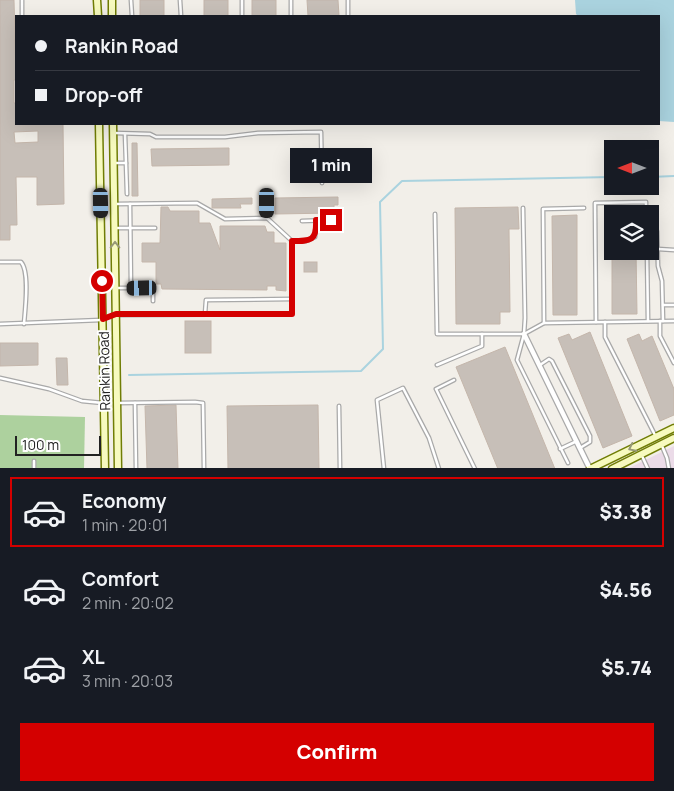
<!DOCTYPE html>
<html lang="en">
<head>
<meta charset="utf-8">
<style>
	:root { --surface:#171b24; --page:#20242c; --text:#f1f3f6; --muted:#9ea1a6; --line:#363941; --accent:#d40000 }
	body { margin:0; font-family:Manrope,sans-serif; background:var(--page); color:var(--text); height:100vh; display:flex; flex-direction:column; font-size:19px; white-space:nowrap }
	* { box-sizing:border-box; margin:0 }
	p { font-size:16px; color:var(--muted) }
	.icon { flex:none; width:28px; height:28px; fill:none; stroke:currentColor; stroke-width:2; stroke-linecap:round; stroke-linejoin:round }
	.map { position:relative; height:468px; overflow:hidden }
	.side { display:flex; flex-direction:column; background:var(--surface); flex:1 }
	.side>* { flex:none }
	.banner { position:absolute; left:15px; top:15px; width:645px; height:110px; border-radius:0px; box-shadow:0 5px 20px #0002; display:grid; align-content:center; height:110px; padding:0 20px; background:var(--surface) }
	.needle { width:32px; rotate:270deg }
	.controls { position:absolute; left:604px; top:140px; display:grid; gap:10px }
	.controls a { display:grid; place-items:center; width:55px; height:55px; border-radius:0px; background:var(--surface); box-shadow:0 5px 20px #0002; font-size:25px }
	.scale { position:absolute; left:15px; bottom:12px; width:86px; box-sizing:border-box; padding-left:5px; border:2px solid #222; border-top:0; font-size:14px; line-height:18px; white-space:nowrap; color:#222; -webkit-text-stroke:4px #fff; paint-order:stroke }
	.end { position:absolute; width:22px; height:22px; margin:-11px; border:6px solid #d40000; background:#fff; box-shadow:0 0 0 2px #fff }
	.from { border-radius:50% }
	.bubble { position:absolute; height:35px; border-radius:0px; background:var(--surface); box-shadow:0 5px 20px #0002; font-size:16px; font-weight:800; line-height:35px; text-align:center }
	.car { position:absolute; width:15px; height:30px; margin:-15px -8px; border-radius:6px; box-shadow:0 0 4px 1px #0007; background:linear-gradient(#222 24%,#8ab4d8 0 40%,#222 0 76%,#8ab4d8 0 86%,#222 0) }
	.banner b { display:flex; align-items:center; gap:18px; height:48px; font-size:19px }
	.banner b+b { border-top:1px solid var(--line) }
	.banner i { width:12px; height:12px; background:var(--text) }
	ul { padding:9px 0 0; list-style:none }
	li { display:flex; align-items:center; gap:15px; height:70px; margin:0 10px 8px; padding:0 10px; border:2px solid transparent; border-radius:0px }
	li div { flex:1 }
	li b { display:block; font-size:19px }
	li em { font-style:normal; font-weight:800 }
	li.active { border-color:var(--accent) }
	li>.icon { width:45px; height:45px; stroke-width:1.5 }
	.cta { display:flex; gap:10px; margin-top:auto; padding:10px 20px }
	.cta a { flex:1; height:58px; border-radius:0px; background:var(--accent); color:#fff; font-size:20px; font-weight:800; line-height:58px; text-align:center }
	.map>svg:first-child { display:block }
</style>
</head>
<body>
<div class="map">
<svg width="674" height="469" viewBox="0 0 674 469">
	<rect width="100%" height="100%" fill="#f2efe9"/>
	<polygon fill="#ebdbe8" points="674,446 674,468 629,468"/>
	<polygon fill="#add19e" points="0,415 85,417 84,468 0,469"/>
	<polygon fill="#aad3df" points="575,0 674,0 674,122 659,121 659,16 578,16 576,14"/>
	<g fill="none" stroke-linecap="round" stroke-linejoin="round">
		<g stroke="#aad3df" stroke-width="2">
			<polyline points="650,177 674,176"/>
			<polyline points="129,375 361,371 383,349 380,202 402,181 612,177"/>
		</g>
	</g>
	<g fill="#c7bfb8" stroke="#c4b6ab" fill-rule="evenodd">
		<path d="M0,0H14L16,80H14V103H16V124H63L64,204L37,205V177H16L17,225H10V240H0ZM38,131V142L15,143L14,132Z"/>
		<rect x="140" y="0" width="24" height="16"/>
		<rect x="204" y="0" width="24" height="16"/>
		<rect x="252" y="0" width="24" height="16"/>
		<polygon points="307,0 338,0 339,16 308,16"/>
		<polygon points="132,143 137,143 138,196 132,196"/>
		<polygon points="229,148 229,165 152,166 151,149"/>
		<polygon points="338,197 338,205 334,205 334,213 275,214 275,198"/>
		<polygon points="252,198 252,204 240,204 241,208 212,208 212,199"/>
		<polygon points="161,207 168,207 170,211 199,211 199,223 210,223 220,250 220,226 265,226 267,232 274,232 274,243 286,243 286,291 276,290 276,286 267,286 267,290 162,289 161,284 156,284 156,262 142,262 142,243 160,243"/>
		<polygon points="518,207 519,229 509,229 510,312 500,312 500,324 456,324 455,208"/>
		<rect x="612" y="207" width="24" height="7"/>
		<polygon points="577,215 577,315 553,315 552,216"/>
		<polygon points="612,251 636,251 637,314 612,314"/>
		<rect x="304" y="262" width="13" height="10"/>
		<rect x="185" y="321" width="26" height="32"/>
		<polygon points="590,332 632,436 603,448 558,338 569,334 572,340"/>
		<polygon points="639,334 642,341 652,336 674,389 674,415 660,421 627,339"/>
		<polygon points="0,343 38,343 38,365 0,366"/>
		<polygon points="505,347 555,469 498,469 456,367"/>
		<polygon points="56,358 67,358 68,385 57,385"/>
		<polygon points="176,405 178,469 147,469 145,406"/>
		<polygon points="318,405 319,469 228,469 227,406"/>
	</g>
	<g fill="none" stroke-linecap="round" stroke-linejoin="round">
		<g stroke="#a9a9a9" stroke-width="5">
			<g id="lane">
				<polyline points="22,0 22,16"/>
				<polyline points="131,0 132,16"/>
				<polyline points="180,0 181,16"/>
				<polyline points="242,0 242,16"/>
				<polyline points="291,0 291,16"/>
				<polyline points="348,0 348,16"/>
				<polyline points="115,133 150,134 156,137 225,137 258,133 321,132 322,183"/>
				<polyline points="116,163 126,163 125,134"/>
				<polyline points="126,163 127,194"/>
				<polyline points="267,203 267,218"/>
				<polyline points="115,204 197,203 225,219 267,218 292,241 306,241 315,237 316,221"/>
				<polyline points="130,204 131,288"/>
				<polyline points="523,208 525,318 524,334 517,360 568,463"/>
				<polyline points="435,214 437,334 524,334 544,323 674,321"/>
				<polyline points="302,221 331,220"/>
				<polyline points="115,228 155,228"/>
				<polyline points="657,231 658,266 662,281 663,321"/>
				<polyline points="658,249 674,250"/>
				<polyline points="647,251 648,321"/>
				<path d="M0,262H21C30,272 25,310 24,324"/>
				<polyline points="117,288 153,288 153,301"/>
				<polyline points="663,305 674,305"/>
				<polyline points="205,314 206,300 292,299"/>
				<polyline points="117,315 292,314 292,241"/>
				<polyline points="660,321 660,336 674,363"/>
				<polyline points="596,322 595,203 646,202 646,214"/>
				<polyline points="605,322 605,337 655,435"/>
				<polyline points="544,323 543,209 584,208"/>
				<polyline points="0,324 101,320"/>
				<polyline points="437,365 482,346 482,334"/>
				<polyline points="540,365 549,359 552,361 590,436 590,442 580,448"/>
				<polyline points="0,378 49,389 82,401 103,403"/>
				<polyline points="454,380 436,389 475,469"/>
				<polyline points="117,403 195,402 203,403 204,469"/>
				<polyline points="135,403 136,469"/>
				<polyline points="339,406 340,469"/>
				<polyline points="662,446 667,458 669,469"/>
				<polyline points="560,449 577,441"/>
				<polyline points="642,456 648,469"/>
				<polyline points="34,461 34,469"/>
				<polyline points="384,469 377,400 403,388 429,438 439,469"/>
			</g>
		</g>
		<g stroke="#a9a9a9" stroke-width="7">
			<polyline id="street" points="524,334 590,469"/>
		</g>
		<g stroke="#707d05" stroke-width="9">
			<g id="secondary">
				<polyline points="97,0 98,16"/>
				<polyline points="112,0 112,16"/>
				<polyline points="99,124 105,469"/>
				<polyline points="113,124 118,469"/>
				<polyline points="590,469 674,428"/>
				<polyline points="612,469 674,438"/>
			</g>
		</g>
		<use href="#lane" stroke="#fff" stroke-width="2.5"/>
		<use href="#street" stroke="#fff" stroke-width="4.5"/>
		<use href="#secondary" stroke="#f7fabf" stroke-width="6"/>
	</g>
	<defs><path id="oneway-chevron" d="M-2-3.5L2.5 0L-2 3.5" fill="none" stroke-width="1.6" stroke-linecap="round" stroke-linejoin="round" transform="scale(1.25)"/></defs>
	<g stroke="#979978">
		<use href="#oneway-chevron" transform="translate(115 245) rotate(-90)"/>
		<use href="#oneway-chevron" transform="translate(632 448) rotate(154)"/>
	</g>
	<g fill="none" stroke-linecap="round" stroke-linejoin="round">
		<path stroke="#d40000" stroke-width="6" d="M102,281L103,319L116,314H292V241C311,241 317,241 316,220H331"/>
	</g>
	<g text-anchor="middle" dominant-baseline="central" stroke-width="4" stroke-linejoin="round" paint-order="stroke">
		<g font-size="14" fill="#222" stroke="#fff">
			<text transform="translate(104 371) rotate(-91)">Rankin Road</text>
		</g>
	</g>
</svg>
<div class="controls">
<a><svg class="needle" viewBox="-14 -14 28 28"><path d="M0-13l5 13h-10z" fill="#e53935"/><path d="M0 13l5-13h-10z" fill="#9ea1a6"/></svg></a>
<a><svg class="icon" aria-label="layers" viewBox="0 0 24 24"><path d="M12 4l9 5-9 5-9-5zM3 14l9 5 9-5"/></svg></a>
</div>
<div class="scale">100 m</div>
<i class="end from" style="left:102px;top:281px"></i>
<i class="end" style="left:331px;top:220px"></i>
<div class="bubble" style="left:290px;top:148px;width:82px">1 min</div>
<i class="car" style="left:101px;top:203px;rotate:179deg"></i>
<i class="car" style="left:267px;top:203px;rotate:180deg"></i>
<i class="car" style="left:142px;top:288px;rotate:269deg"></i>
<div class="banner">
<b><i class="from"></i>Rankin Road</b>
<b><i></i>Drop-off</b>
</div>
</div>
<section class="side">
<ul>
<li class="active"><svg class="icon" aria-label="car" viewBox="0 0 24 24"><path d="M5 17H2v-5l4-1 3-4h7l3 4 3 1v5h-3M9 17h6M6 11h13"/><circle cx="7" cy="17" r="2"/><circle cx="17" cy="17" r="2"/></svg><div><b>Economy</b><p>1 min · 20:01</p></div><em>$3.38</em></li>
<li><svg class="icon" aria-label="car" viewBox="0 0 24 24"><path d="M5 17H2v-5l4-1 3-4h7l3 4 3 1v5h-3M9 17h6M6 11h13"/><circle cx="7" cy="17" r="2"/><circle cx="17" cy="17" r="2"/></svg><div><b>Comfort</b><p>2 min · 20:02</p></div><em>$4.56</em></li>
<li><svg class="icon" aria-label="car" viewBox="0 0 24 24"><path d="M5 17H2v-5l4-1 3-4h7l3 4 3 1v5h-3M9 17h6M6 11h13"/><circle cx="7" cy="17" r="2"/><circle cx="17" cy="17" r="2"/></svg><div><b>XL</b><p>3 min · 20:03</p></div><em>$5.74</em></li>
</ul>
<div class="cta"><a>Confirm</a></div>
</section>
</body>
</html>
